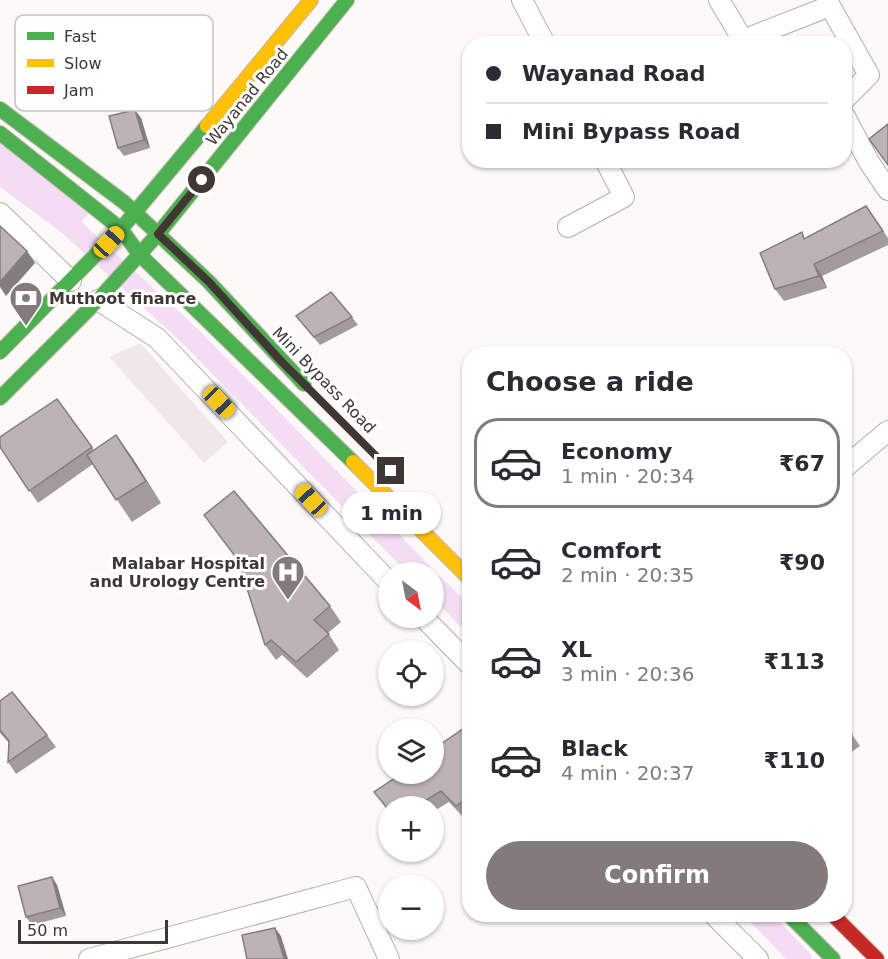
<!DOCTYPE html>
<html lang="en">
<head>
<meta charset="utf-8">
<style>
	:root { --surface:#fff; --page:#f7f7f7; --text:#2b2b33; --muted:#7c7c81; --line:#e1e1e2; --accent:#827b79 }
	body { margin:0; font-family:"DejaVu Sans",sans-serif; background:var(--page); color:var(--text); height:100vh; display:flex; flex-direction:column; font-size:22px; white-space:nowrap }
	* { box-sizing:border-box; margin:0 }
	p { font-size:20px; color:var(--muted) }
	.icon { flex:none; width:33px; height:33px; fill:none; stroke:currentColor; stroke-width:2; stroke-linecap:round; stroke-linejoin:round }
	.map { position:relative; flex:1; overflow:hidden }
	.side { position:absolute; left:462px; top:346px; width:390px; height:576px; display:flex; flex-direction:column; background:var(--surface); border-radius:24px; box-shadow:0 2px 4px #0004 }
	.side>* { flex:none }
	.guide { position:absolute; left:462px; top:36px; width:390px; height:132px; border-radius:24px; box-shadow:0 2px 4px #0004; display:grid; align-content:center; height:132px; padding:0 24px; background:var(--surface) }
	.needle { width:39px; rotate:148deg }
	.buttons { position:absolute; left:378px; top:562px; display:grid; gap:12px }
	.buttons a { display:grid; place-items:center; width:66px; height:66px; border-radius:50%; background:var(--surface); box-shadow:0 2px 4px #0004; font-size:30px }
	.scale { position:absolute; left:18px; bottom:15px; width:150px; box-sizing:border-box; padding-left:6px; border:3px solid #403734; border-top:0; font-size:16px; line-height:21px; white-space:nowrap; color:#403734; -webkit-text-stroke:4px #fff; paint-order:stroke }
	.end { position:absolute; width:27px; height:27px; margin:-14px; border:8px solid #403734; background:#fff; box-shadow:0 0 0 3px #fff }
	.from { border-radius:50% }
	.bubble { position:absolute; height:42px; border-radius:21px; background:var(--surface); box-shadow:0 2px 4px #0004; font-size:20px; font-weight:700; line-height:42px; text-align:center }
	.car { position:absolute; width:18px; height:36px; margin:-18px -9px; border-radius:8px; box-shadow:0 0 4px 2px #0007; background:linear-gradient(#f5c518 24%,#345 0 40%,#f5c518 0 76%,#345 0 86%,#f5c518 0) }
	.guide b { display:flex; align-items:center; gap:21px; height:57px; font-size:22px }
	.guide b+b { border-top:2px solid var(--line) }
	.guide i { width:15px; height:15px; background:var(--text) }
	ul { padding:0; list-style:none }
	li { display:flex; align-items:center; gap:18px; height:90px; margin:0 12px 9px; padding:0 12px; border:3px solid transparent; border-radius:24px }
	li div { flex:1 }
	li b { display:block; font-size:22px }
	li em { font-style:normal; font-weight:700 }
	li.selected { border-color:var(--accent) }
	li>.icon { width:54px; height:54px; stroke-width:1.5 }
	h2 { padding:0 24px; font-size:27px; line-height:72px }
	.cta { display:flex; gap:12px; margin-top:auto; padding:12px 24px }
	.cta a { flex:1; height:69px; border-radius:36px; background:var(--accent); color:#fff; font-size:24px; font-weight:700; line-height:69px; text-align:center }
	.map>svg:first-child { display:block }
</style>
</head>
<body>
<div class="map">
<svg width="888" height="959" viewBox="0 0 888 959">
	<rect width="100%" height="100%" fill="#fcf9f8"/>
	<polygon fill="#f0e8e6" points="140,343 228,442 204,463 109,357"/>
	<polygon fill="#f4dcf2" points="0,142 92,209 69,238 0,187"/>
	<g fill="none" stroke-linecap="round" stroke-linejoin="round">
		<g stroke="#f4dcf2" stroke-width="21">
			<polyline points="55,212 191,337 422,573"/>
			<polyline points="434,585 470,621"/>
			<polyline points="758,915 801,959"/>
		</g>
		<g stroke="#b3aead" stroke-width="22">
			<g id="street">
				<polyline points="522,0 545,44"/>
				<polyline points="719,0 743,40 830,6 869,75 844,100"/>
				<polyline points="844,115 869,162 888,190"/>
				<polyline points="0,213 71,281"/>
				<polyline points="568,227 624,197 605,160"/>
				<polyline points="98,300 157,338 388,581"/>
				<polyline points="844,468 888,431"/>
				<polyline points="424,618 470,665"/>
				<polyline points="714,915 758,959"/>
				<polyline points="89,959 356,887 389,959"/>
			</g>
		</g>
		<g stroke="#c1b5aa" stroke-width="16">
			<g id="fast">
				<polyline points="0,109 125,203 209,282 304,384"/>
				<polyline points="0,133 121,229 139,254 353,462"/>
				<polyline points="0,352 121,229 207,126"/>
				<polyline points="0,398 98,300 158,234 347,0"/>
				<polyline points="789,915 833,959"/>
			</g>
		</g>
		<g stroke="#c1b5aa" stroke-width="16">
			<g id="slow">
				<polyline points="207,126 311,0"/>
				<polyline points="353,462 470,579"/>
			</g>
		</g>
		<g stroke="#c1b5aa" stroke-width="16">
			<polyline id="jam" points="833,915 877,959"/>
		</g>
		<use href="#street" stroke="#fffefe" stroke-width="20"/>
		<use href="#fast" stroke="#4caf50" stroke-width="14"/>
		<use href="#slow" stroke="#ffc107" stroke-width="14"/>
		<use href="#jam" stroke="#c62828" stroke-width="14"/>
	</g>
	<g fill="#a39a9c">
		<polygon points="135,110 141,118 150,148 124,156 118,148"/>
		<polygon points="866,206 888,238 888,245 822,276 827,288 784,301 775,289 806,238"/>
		<polygon points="296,316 352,317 358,325 320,345"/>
		<polygon points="57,399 94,450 116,435 161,503 132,522 93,464 38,503 0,447"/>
		<polygon points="204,515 330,606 341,622 328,633 339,650 307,678 282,655 276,660 265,645 239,562"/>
		<polygon points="0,701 47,735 56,747 16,774 8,762 9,743 0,733"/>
		<polygon points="844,723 860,746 844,757"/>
		<polygon points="470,724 470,813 463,817 449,802 434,811 434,807 388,807 388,811 374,792 434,774"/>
		<polygon points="52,877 57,885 66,916 32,925 26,917"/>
	</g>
	<g fill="#847d7f">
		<polygon points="135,110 141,118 150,148 144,140"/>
		<polygon points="27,251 35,263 6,296 0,287 0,282"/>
		<polygon points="814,264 822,276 827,288 819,276"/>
		<polygon points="116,435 132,457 161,503 146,481"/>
		<polygon points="52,877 57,885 66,916 60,908"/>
		<polygon points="275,928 281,936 288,959 284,959"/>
	</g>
	<g fill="#bdb3b5" stroke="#847d7f" stroke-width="1.5">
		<polygon points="135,110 144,140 118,148 109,116"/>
		<polygon points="888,124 888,165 869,139"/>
		<polygon points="866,206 883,231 814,264 819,276 775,289 760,253 802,232 804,239"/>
		<polygon points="0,226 27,251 0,282"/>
		<polygon points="331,292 352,317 314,337 296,316"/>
		<polygon points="57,399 92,447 29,491 0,447 0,437"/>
		<polygon points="116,435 146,481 116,500 87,455"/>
		<polygon points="234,491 330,606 314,620 329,634 296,662 271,640 265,645 238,560 204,515"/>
		<polygon points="12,692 47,735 8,762 9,741 0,730 0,701"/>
		<polygon points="844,723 852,734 844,739"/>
		<polygon points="470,724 470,796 456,806 441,791 415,807 388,807 388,809 374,792 401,774 434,774 434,749"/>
		<polygon points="52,877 60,908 26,917 18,886"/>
		<polygon points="275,928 284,959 247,959 242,935"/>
	</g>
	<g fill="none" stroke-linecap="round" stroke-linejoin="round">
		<polyline stroke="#403734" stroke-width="8" points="202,180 158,234 209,282 281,361 391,471"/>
	</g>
	<defs>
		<g id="bank-pin" transform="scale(1.725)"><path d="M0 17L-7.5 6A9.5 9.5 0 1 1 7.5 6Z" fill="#827b79" stroke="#fff"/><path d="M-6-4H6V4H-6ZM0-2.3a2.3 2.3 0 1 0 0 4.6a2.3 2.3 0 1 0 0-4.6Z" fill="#fff"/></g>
		<g id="hospital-pin" transform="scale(1.725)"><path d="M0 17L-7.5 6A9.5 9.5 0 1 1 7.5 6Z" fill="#827b79" stroke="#fff"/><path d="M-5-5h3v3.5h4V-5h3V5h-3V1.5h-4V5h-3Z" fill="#fff"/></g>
	</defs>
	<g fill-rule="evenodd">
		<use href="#bank-pin" x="26" y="298"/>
		<use href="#hospital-pin" x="288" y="572"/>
	</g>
	<g text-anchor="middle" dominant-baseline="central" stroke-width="6" stroke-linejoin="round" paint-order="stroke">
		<g font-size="16" fill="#403734" stroke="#fff">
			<text transform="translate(247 97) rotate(-51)">Wayanad Road</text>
			<text transform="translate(324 380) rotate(46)">Mini Bypass Road</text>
		</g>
		<g font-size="16" font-weight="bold" fill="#403734" stroke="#fff" text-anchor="start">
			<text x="49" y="298">Muthoot finance</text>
			<text x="265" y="563" text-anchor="end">Malabar Hospital<tspan x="265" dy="18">and Urology Centre</tspan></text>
		</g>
	</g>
	<rect x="15" y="15" width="198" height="96" rx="9" fill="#fff" stroke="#c6c3c2" stroke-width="1.5"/>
	<rect x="27" y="32" width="27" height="8" fill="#4caf50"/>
	<rect x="27" y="59" width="27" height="8" fill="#ffc107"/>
	<rect x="27" y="86" width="27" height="8" fill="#c62828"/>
	<g font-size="16" fill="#403734">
		<text x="64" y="42">Fast</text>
		<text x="64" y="69">Slow</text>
		<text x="64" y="96">Jam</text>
	</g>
</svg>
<div class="buttons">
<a><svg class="needle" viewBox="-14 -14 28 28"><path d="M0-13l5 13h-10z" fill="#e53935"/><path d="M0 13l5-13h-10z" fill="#7c7c81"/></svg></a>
<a><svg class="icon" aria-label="locate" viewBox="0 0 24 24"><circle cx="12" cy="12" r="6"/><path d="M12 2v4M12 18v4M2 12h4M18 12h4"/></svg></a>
<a><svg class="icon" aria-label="layers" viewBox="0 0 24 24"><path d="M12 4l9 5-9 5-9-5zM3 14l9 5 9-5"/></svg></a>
<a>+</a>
<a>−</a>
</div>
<div class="scale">50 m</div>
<i class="end from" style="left:202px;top:180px"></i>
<i class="end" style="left:391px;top:471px"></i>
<div class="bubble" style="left:342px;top:492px;width:99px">1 min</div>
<i class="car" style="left:109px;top:242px;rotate:43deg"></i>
<i class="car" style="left:219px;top:402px;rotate:136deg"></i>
<i class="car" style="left:311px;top:500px;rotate:317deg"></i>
<div class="guide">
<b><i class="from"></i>Wayanad Road</b>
<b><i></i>Mini Bypass Road</b>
</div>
<section class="side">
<h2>Choose a ride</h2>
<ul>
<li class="selected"><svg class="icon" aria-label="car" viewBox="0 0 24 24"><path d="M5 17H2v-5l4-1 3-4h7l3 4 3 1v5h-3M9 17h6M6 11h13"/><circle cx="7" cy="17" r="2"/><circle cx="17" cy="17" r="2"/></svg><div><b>Economy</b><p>1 min · 20:34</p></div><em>₹67</em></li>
<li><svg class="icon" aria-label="car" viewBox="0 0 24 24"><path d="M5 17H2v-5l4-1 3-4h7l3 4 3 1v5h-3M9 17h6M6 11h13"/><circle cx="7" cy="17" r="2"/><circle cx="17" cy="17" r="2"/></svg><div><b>Comfort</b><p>2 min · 20:35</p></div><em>₹90</em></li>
<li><svg class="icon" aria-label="car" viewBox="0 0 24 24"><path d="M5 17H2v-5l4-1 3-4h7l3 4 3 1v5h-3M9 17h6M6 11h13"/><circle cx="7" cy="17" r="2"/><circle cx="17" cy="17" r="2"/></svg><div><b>XL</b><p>3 min · 20:36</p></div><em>₹113</em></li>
<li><svg class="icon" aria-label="car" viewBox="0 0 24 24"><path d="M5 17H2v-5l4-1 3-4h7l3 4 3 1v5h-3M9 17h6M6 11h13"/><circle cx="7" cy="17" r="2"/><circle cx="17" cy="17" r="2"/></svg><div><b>Black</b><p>4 min · 20:37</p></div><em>₹110</em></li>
</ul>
<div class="cta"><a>Confirm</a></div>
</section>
</div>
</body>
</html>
